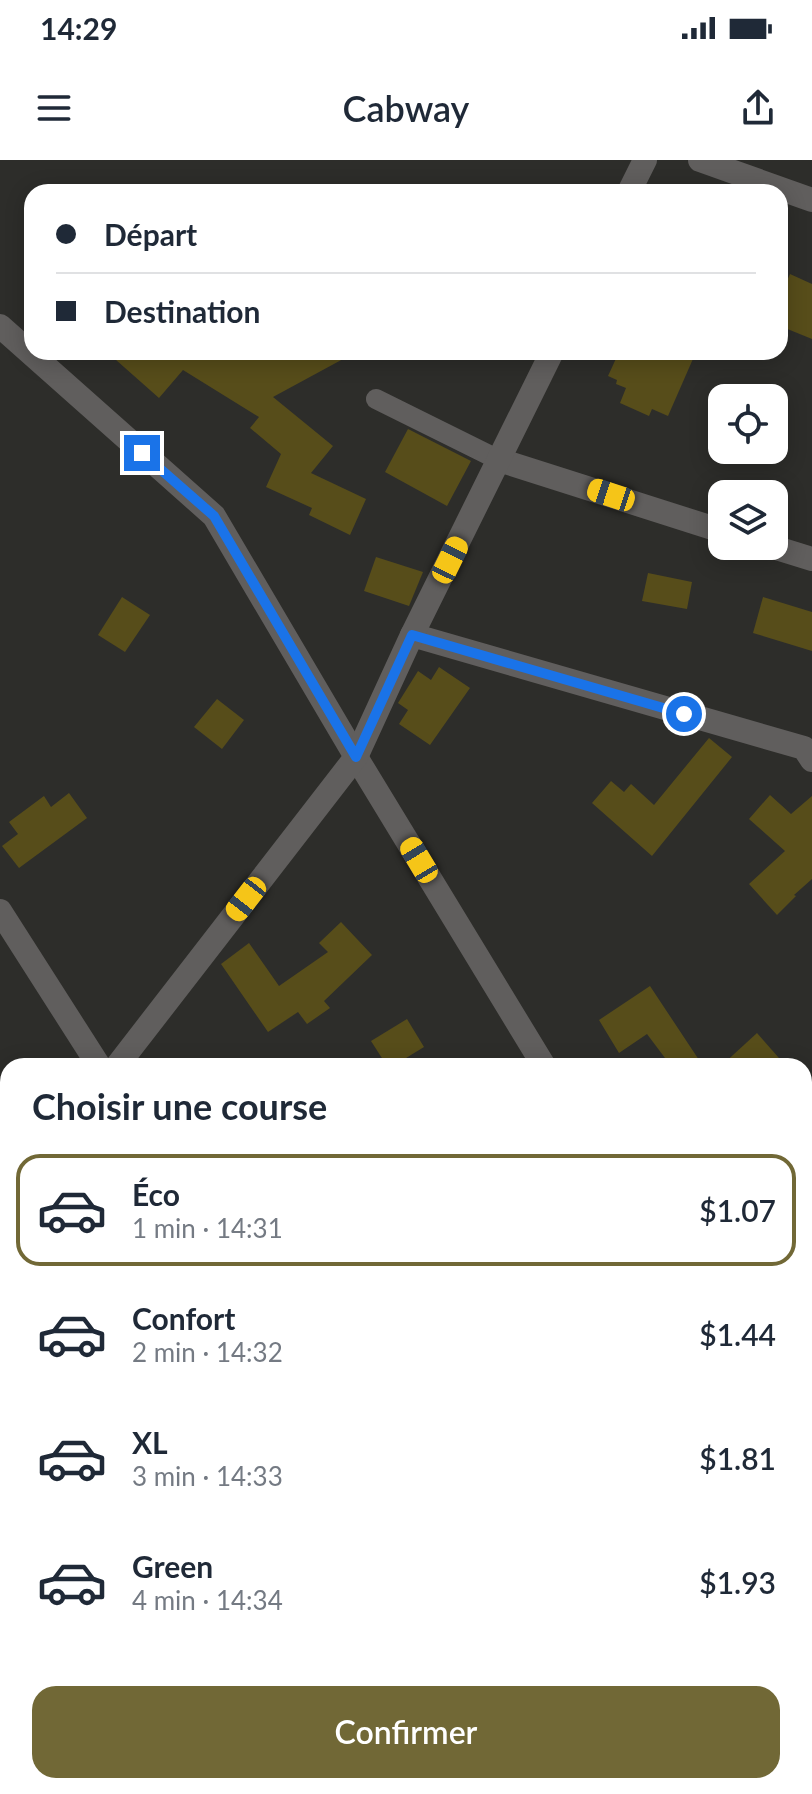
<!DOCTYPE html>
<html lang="fr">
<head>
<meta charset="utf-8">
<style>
	:root { --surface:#fff; --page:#f2f2f3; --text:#1f2937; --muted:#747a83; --line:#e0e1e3; --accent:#716836 }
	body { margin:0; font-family:Lato,sans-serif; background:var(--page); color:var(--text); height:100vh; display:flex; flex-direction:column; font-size:30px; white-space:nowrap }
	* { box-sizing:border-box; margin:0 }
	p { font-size:26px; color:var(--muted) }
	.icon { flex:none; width:44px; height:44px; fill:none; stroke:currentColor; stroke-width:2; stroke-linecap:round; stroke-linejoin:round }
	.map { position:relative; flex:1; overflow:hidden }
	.sheet { position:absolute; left:0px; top:898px; width:812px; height:736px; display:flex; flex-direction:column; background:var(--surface); border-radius:24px 24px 0 0; box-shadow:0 4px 20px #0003 }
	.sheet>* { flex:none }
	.hud { position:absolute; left:24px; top:24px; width:764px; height:176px; border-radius:24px; box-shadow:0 4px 20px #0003; display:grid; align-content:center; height:176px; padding:0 32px; background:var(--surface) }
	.buttons { position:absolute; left:708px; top:224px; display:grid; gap:16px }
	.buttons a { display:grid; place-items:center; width:80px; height:80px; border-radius:16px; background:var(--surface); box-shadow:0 4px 20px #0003; font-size:40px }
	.end { position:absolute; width:36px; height:36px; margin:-18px; border:10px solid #1a73e8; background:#fff; box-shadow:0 0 0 4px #fff }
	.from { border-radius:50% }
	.car { position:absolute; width:24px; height:48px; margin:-24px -12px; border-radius:10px; box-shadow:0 0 6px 2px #0007; background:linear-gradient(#f5c518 24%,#345 0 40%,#f5c518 0 76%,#345 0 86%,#f5c518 0) }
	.hud b { display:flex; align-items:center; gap:28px; height:76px; font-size:30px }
	.hud b+b { border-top:2px solid var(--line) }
	.hud i { width:20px; height:20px; background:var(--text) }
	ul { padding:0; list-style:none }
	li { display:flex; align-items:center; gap:24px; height:112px; margin:0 16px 12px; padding:0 16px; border:4px solid transparent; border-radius:24px }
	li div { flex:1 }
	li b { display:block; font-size:30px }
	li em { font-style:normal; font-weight:600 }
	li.on { border-color:var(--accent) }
	li>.icon { width:72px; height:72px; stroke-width:1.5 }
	h2 { padding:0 32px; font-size:36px; line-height:96px }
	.primary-button { display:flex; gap:16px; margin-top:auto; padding:16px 32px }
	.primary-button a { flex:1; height:92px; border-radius:24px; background:var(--accent); color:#fff; font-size:32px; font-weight:600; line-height:92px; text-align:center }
	.status { display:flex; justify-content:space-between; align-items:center; height:56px; padding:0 40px; background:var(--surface); direction:ltr }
	.status svg { height:22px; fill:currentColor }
	header { display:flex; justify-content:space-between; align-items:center; height:104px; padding:0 32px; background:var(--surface); font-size:36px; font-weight:600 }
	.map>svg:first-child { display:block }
</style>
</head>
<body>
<div class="status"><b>14:29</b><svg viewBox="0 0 49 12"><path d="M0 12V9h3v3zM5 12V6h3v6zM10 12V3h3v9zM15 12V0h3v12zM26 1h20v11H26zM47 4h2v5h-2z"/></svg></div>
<header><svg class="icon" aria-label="menu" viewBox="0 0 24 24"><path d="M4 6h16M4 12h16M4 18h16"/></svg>Cabway<svg class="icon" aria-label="share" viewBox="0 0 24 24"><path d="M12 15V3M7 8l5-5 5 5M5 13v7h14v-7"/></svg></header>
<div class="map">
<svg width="812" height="1634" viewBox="0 0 812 1634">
	<rect width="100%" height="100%" fill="#2d2d2a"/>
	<polygon fill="#43543d" points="804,1599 812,1600 812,1634 223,1634 220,1626 804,1626"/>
	<g fill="#574d1a">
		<polygon points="790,114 812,124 812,179 780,166 780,137"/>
		<polygon points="107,192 356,192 273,237 333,286 311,313 366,339 350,375 309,355 312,348 266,327 281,294 250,268 259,257 183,210 159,238"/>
		<polygon points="619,192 696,192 668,256 652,249 649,256 620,243 626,228 616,224 617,220 608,216"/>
		<polygon points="408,269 471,301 447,346 385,312"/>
		<polygon points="376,397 423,412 409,446 364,431"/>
		<polygon points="648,413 692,422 687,449 642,441"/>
		<polygon points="122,437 150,455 125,492 98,475"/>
		<polygon points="763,437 812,452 812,491 753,473"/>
		<polygon points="439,507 470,528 430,585 399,564 408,550 398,543 418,511 431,520"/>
		<polygon points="217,539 244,560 222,589 194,567"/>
		<polygon points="709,578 732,597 652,696 592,643 611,621 624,632 631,624 654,645"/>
		<polygon points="69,633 87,658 19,708 2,686 18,674 9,662 44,636 51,647"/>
		<polygon points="770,635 791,654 812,636 812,719 794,735 796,736 777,755 749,724 785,691 749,659"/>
		<polygon points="341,762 372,795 324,841 330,848 307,864 298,852 268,872 221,804 249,783 279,826 328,792 319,783"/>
		<polygon points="650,826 703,906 671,906 647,874 619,893 599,860"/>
		<polygon points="407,859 424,887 393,906 387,906 371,881"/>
		<polygon points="757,873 786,906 721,906"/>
	</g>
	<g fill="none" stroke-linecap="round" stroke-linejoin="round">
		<polyline stroke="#605e5d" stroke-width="20" points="376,239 499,300"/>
		<g stroke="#605e5d" stroke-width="24">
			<polyline points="700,0 812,40"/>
			<polyline points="629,32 645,0"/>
			<polyline points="0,166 214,356 356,597 544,906"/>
			<polyline points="499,300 722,371"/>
			<polyline points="770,386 812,399"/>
			<polyline points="412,475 804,588 812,600"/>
			<polyline points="0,751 99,906"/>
			<polyline points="117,906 356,597 412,475 552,192"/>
			<polyline points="804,992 812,988"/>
			<polyline points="0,1053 8,1043"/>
			<polyline points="0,1430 8,1426"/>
			<polyline points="804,1569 806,1577"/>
			<polyline points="0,1589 8,1606"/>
			<polyline points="17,1626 21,1634"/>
		</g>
	</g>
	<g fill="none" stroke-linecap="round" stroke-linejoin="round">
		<polyline stroke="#1a73e8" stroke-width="10" points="142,293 214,356 356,597 412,475 684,554"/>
	</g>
</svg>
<div class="buttons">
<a><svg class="icon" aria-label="locate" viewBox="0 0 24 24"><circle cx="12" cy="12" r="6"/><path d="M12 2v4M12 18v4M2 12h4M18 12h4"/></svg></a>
<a><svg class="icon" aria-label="layers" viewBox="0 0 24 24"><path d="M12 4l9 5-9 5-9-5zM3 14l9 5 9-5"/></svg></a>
</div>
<i class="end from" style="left:684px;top:554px"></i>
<i class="end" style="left:142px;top:293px"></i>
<i class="car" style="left:611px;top:335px;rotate:288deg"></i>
<i class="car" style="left:450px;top:400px;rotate:26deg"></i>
<i class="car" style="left:419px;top:700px;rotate:329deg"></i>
<i class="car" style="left:246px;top:739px;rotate:218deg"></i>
<div class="hud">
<b><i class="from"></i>Départ</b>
<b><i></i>Destination</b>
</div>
<section class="sheet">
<h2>Choisir une course</h2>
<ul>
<li class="on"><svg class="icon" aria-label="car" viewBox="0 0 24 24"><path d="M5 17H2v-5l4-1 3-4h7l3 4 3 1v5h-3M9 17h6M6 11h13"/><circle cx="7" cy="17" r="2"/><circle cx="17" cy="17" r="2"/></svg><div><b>Éco</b><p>1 min · 14:31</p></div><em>$1.07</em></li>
<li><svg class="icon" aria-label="car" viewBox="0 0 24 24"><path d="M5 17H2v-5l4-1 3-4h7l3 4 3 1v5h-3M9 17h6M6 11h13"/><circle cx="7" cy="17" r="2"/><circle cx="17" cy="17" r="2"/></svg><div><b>Confort</b><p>2 min · 14:32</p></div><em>$1.44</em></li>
<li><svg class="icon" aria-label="car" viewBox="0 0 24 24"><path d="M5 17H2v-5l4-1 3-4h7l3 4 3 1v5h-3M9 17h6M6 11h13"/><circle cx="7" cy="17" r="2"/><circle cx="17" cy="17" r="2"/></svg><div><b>XL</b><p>3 min · 14:33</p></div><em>$1.81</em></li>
<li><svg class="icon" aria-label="car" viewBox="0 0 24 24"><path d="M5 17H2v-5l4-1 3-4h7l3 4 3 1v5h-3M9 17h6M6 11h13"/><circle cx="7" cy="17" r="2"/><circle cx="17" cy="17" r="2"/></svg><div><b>Green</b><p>4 min · 14:34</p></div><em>$1.93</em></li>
</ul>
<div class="primary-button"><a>Confirmer</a></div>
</section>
</div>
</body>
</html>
